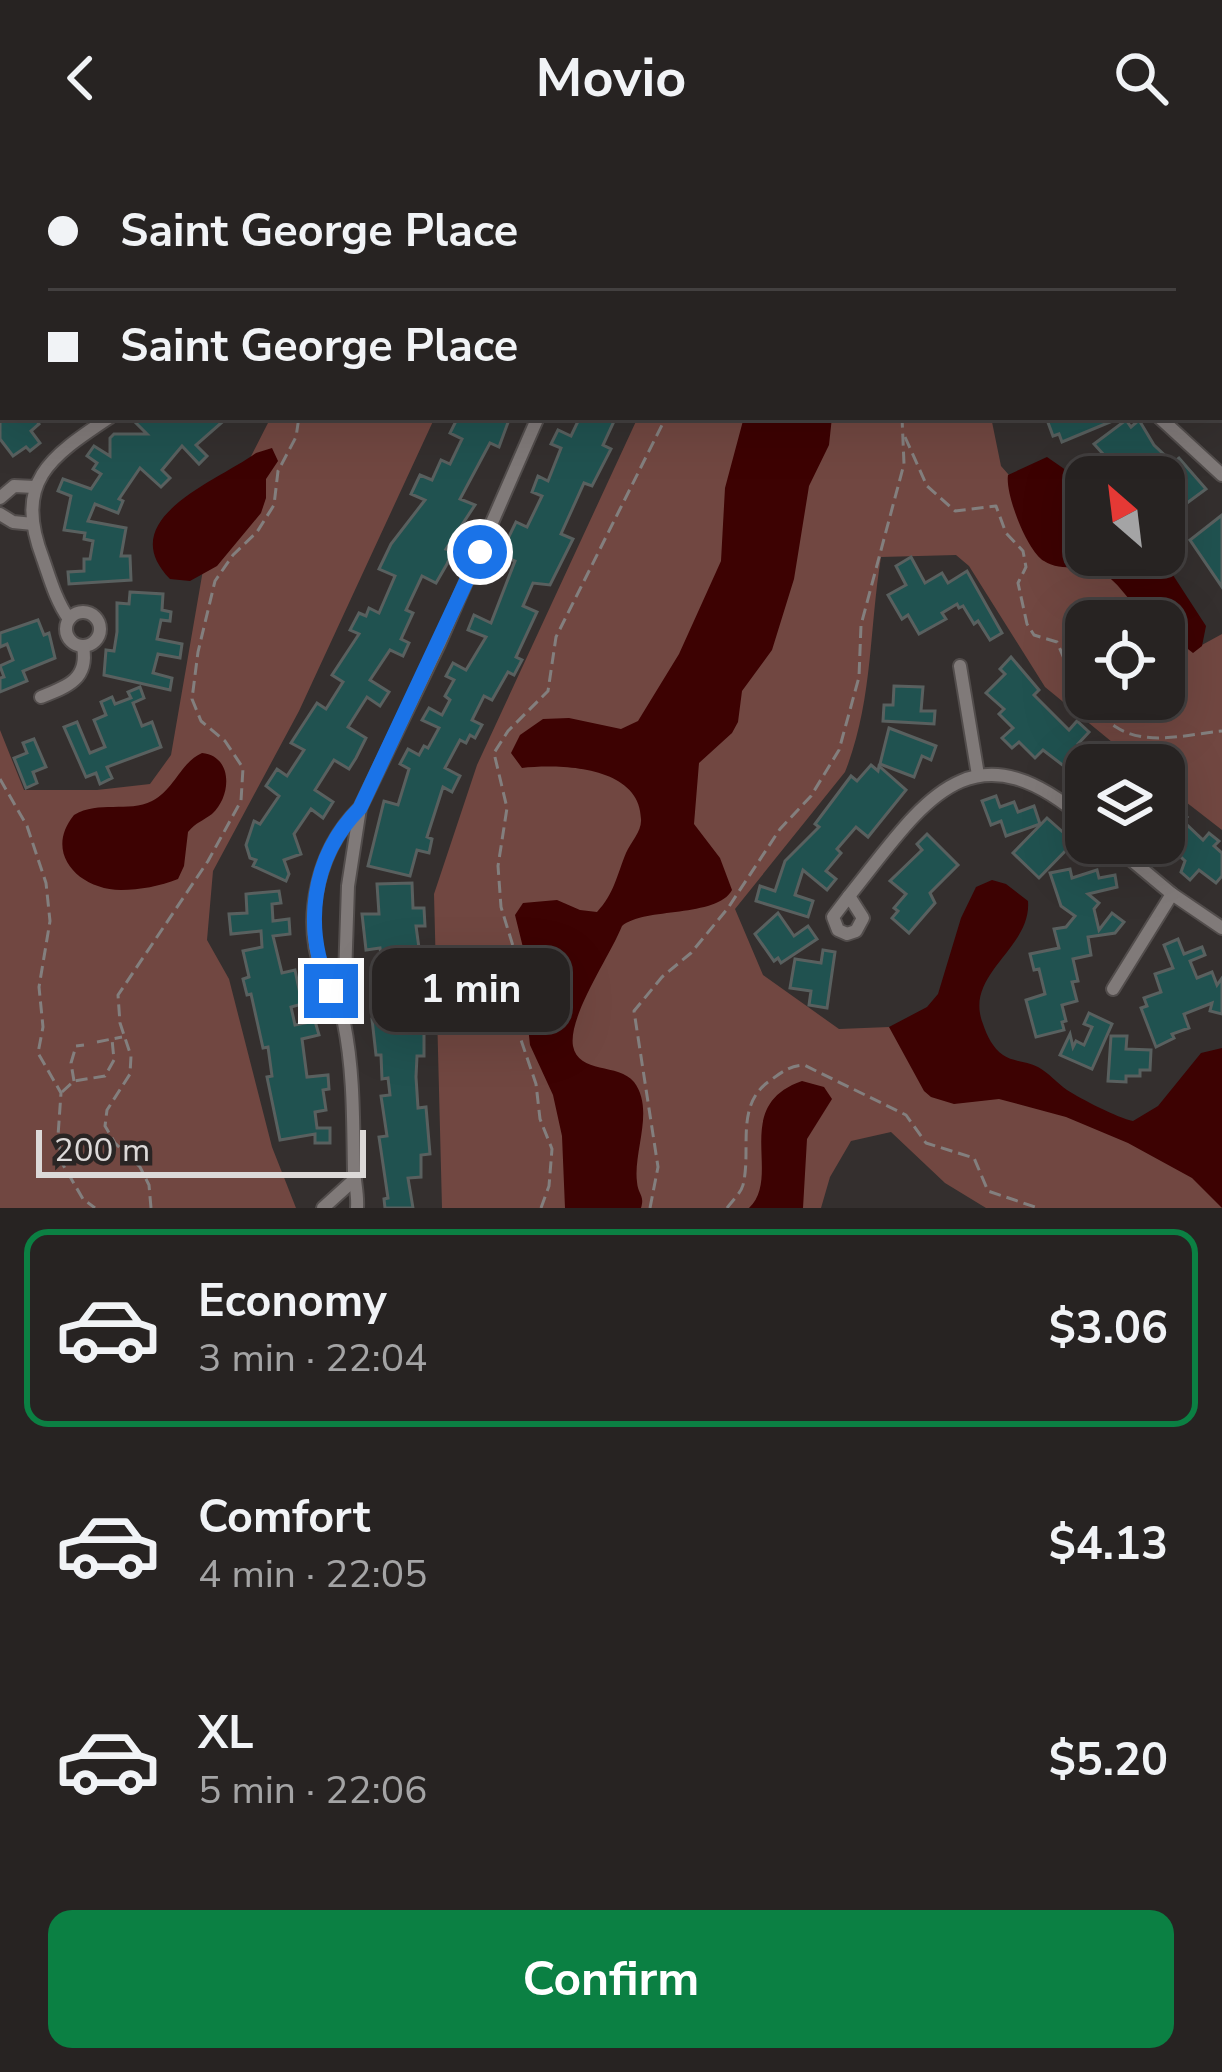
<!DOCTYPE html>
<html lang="en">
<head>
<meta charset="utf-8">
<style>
	:root { --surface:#272322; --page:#2f2b2a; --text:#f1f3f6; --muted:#a4a4a5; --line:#434040; --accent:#0b8043 }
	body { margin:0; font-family:"Nunito Sans",sans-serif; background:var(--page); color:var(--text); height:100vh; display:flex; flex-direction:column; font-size:45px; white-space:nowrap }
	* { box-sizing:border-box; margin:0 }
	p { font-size:39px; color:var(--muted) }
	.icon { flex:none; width:66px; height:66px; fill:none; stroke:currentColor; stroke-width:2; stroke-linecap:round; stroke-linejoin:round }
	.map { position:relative; height:1052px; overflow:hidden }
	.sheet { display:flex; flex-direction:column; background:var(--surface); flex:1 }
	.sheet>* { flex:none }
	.banner { position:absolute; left:0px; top:0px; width:1224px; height:264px; box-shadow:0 12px 48px #0002,0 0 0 3px var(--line); display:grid; align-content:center; height:264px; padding:0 48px; background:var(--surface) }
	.needle { width:78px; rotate:332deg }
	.tools { position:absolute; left:1065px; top:300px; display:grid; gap:24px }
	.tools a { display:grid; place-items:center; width:120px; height:120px; border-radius:24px; background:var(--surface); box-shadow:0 12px 48px #0002,0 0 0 3px var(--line); font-size:60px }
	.scale { position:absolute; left:36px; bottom:30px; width:330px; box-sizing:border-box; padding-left:12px; border:6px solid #dcd9d8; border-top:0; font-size:33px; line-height:42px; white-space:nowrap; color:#dcd9d8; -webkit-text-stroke:9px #2a2524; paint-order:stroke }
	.end { position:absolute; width:54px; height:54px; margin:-27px; border:15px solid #1a73e8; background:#fff; box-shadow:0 0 0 6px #fff }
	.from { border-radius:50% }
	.bubble { position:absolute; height:84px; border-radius:24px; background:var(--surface); box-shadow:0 12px 48px #0002,0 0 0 3px var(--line); font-size:39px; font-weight:700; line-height:84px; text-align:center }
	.banner b { display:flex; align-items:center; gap:42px; height:114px; font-size:45px }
	.banner b+b { border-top:3px solid var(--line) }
	.banner i { width:30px; height:30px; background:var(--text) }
	ul { padding:21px 0 0; list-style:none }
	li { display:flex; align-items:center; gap:36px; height:198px; margin:0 24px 18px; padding:0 24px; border:6px solid transparent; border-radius:24px }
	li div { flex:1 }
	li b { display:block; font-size:45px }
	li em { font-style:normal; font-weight:700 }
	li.current { border-color:var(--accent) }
	li>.icon { width:108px; height:108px; stroke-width:1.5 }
	.cta { display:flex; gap:24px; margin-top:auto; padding:24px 48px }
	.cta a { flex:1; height:138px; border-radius:24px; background:var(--accent); color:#fff; font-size:48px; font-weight:700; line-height:138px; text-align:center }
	header { display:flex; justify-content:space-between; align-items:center; height:156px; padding:0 48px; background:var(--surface); font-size:54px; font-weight:700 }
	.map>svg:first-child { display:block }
</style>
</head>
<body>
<header><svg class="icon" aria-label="back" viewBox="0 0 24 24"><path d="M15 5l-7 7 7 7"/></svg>Movio<svg class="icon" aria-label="search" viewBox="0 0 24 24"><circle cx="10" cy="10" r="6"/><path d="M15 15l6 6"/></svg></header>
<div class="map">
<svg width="1222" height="1052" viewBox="0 0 1222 1052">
	<rect width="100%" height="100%" fill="#342f2e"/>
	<g fill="#714741" fill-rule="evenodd">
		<polygon points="271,261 435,261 299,555 213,715 207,784 229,823 272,991 296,1052 0,1052 0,574 24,634 97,634 150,628 171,599 208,385"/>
		<path d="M638,261H991L1001,310L1069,387L1200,490L1222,478V674L1164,629V609H1140L1045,531L969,410L956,399L881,401C869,474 873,546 845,616L735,753L763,819L839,873L889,871L956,906L1144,975L1222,1034V1052H986L945,1027L891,976L851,985L830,1021L821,1052H442L434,738L477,609ZM1086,465H1164V543H1086Z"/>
	</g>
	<g fill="#3d0202">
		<path d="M744,261H832L829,289L809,330L794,423L772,494L742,535L738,566L732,577L699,607L694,668L720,702L732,734C717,762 644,751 622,770C610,800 568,860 573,890C578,918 619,907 634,926C655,954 633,995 637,1026C638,1039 645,1039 641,1052H565L562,980L553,939L530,889L527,861L531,824L515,759L523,747L557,744L580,754L597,756C614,738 617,719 626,697C631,686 642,675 641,663C640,609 558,608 522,612L511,597L520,579L543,563L569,562L621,573L638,565L679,498L721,405L725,332Z"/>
		<path d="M272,292L278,305L266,323V342L261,357L217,410L190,425L170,423C112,363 216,326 256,297Z"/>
		<path d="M1047,301L1086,328V399H1160L1206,470L1202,490L1193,497L1164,474V465C1138,465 1127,434 1107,420C1088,406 1062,417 1044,405C1027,395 1005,338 1008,319Z"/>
		<path d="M202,597C233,600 232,640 212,658C203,665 196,666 188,676L184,710L178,723C160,730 140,734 121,734C79,734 43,697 74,659C99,644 128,657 152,645C175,633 180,607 202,597Z"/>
		<path d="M992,724L1006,728L1028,745C1032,793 963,818 983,868C987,880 993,892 1003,899C1013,906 1027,905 1038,911C1049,917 1057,927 1067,934C1081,943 1118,962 1133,965L1158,950L1201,897L1222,892V1052L1192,1022L1128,987L1066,961L999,943L954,948L931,941L924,935L889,871L927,851L938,838L961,762L976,731Z"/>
		<path d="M802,925L824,931L832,943L807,983L803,1052H749C783,1020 730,950 802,925Z"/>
	</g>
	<g fill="#205250" stroke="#59605f" stroke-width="3">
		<polygon points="0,261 34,261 39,268 31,275 40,287 30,295 26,291 13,300 0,283"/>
		<polygon points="142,261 146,264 149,261 228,261 196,289 207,300 199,308 182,290 162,314 170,322 161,331 140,312 119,343 123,345 118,357 95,348 88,365 126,372 121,400 130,400 131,424 69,428 68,416 84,415 84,403 90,403 93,385 84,383 85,377 64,374 71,340 58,335 63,323 91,333 101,318 93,313 97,307 87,300 94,290 110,300 110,282 114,278 147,278 136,267"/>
		<polygon points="458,261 510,261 499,291 490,287 460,343 475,349 446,393 453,395 447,408 436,427 422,420 406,454 413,457 401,483 409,487 403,500 390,494 370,524 389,536 380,550 367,541 348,571 366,582 356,602 349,613 334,604 315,634 333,646 323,662 311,653 294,678 301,698 284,704 289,718 286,725 253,710 256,704 250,702 246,689 254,665 260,668 279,640 266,630 277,613 287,620 304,594 291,587 317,547 326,553 343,526 332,519 359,478 350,474 359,457 366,460 369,452 379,457 395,420 379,413 391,388 425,344 411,338 420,319 432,324 441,304 450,308 462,283 450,277"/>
		<polygon points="580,261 616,261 603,289 611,293 592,330 584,327 561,378 573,383 550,429 533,427 523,450 537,456 516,501 522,504 514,519 508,516 492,544 484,540 472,564 482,569 475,582 470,579 466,587 460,584 445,612 460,620 452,636 443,631 427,681 432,683 429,697 417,694 410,720 368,710 384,645 398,649 409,613 400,608 408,593 419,599 424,590 428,592 439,572 422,564 429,552 442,559 450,544 445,540 454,524 446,520 453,507 466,514 486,481 468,474 474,459 491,467 515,405 500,399 516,366 527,371 542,340 532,336 538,320 548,325 561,292 551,288 558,274 571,280"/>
		<polygon points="1046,261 1122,261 1062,286 1059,278 1053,280"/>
		<polygon points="1126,264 1131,271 1139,264 1154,289 1173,307 1179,302 1206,333 1168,361 1164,356 1164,321 1124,321 1094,288"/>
		<polygon points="1222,359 1222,431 1190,384"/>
		<polygon points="911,401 925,427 942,417 948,427 967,415 1002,477 990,484 978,465 974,468 963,450 959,452 957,448 942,457 946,463 919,478 908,459 902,463 888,439 906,429 896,410"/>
		<polygon points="130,436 163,438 162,454 171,456 170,465 161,464 157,483 182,488 180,502 158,498 153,517 172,522 170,534 104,519 106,494 114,495 117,476 117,447 129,448"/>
		<polygon points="38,464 44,479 49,477 55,502 23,515 27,525 0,536 0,522 4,521 0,510 13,504 7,488 0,491 0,477"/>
		<polygon points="1011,501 1039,534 1034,539 1069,574 1077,565 1089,576 1078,588 1097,606 1105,598 1117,609 1086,609 1086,627 1043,594 1035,602 1019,586 1012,592 1002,582 1013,572 999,558 1004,553 986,537 1005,518 1000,513"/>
		<polygon points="894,530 923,531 921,555 935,555 934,568 883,565 884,549 893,549"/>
		<polygon points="140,531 144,542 133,547 142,570 152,566 161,591 107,611 112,622 100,628 96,617 86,621 64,571 77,566 90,597 105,591 94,564 106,559 101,546 112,541 115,548 131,542 128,536"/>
		<polygon points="889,572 936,590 931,604 922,600 914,621 880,608"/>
		<polygon points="34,583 46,611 33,616 37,627 26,632 14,602 27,597 23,587"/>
		<polygon points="871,609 878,615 879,610 906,634 868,681 856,671 837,693 841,697 826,715 836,723 827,734 803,714 795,739 813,745 808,761 756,745 760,730 775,735 785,705 819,671 815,668 851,620 857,625"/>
		<polygon points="1164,638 1187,661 1183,665 1203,684 1209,677 1219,685 1214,690 1222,697 1222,720 1216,727 1199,714 1190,724 1181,716 1185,705 1164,685"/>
		<polygon points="996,640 1000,651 1014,646 1018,656 1034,650 1040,668 1006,680 1001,665 991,669 982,645"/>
		<polygon points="1047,662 1074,686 1039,722 1013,697"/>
		<polygon points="927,678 958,709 930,737 935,747 909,777 892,762 898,755 894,752 906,738 890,725 922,694 917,688"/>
		<polygon points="1070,713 1072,722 1097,714 1099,722 1115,719 1117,731 1088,738 1099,747 1094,753 1099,774 1112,757 1124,766 1115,777 1088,781 1091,799 1073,803 1078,825 1072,826 1077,845 1062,849 1066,865 1062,866 1064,874 1036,881 1026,844 1045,838 1039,813 1034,814 1030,798 1059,792 1054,773 1066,771 1075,760 1061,750 1050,717"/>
		<polygon points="412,727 413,752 424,752 425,770 416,770 419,792 405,794 412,852 424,851 424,900 417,900 416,921 418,952 426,951 430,998 421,999 421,1021 408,1022 413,1052 385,1052 384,1043 388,1042 379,981 387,980 381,940 390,939 388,922 382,923 381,899 376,899 372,863 380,862 378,831 386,830 380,792 366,794 362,758 379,758 377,728"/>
		<polygon points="279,735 281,747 272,748 273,765 289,763 290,778 273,780 282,817 295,814 300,838 306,836 309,846 291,851 295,869 315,865 319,879 302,883 307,921 328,919 329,933 323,934 326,954 315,956 317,972 330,972 330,987 315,987 315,978 280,984 267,921 272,920 268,891 263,892 251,838 247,839 243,823 249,821 243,795 262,791 261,775 231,778 229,758 247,757 246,738"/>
		<polygon points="778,757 794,780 808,770 817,783 781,807 778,802 774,805 755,778"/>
		<polygon points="1178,783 1184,798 1202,791 1205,799 1190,805 1197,822 1212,816 1217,829 1222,822 1222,858 1210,855 1212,847 1184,858 1189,872 1172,878 1174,882 1156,891 1141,852 1147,850 1144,842 1161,836 1155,818 1173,812 1164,789"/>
		<polygon points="823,794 835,796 827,852 809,849 811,835 790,832 795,803 821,807"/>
		<polygon points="1089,857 1112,868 1092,913 1060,899 1070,878 1073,891 1076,885 1084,889 1092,871 1084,868"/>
		<polygon points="1111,880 1127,880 1126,893 1151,894 1150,914 1140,914 1140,920 1126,920 1126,926 1108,925"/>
	</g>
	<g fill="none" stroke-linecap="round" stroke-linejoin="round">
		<g stroke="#524d4c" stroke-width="16">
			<g id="street">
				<polyline points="441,0 444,3"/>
				<polyline points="300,3 302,0"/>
				<polyline points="618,3 619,0"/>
				<polyline points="1221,5 1222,4"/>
				<polyline points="1159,261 1222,319"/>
				<polyline points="0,342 14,330 35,331"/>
				<polyline points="0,358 13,366 33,368"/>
				<circle cx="83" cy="473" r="17"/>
				<path d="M69,463C56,445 50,423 43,403C13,325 50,301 110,261"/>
				<polyline points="960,510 978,619"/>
				<path d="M41,541C67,531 89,523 83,491"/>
				<polyline points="1111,687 1172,738 1222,772"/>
				<path d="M849,740C922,649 969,563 1086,665"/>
				<polygon points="849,740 863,762 856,775 847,778 838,774 833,761"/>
				<polyline points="1113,833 1172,738"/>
				<polyline points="339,845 345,821 348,730 360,652 439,488 538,261"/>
				<polyline points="323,1052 355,1023"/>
				<path d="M357,1052C358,1039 355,1028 354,1015C353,966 354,916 344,867C340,847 329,835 322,816C302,761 318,694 359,653"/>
			</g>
		</g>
		<g stroke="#837f7e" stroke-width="3" stroke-dasharray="12 6" stroke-linecap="butt">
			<polyline points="159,3 161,0"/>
			<polyline points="1011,3 1017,0"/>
			<polyline points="0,194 3,192"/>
			<polyline points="905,281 927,330 955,355 996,350 1006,377 1023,395 1026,411 1018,427 1027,468 1034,479 1057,486 1077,533 1086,540"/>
			<path d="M1089,543C1100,551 1105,564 1116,571C1147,591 1188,578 1222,575"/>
			<polyline points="0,623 27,670 46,727 50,765 39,831 43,871 38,897 61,937 58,980 62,1007 83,1043 95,1052"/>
			<polyline points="97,886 122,881"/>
			<polyline points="74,925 71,907 76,890 84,889"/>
			<polyline points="62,936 74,925 105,920 114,904 112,883"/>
			<polyline points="151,1052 149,1029 140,1011 115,987 105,970 107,954 130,918 131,900 120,867 118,839 208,705 241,645 243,612 225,585 201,565 192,543 198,496 215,425 233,399 257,376 274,349 278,315 296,281 299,261"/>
			<polyline points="541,1052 549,1030 552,993 540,963 536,928 520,881 513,790 501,751 498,710 507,652 494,597 508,575 548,535 556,481 666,261"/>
			<polyline points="650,1052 658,1011 634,855 662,821 691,797 728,752 780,673 811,640 839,594 859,521 861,469 904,308 902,261"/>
			<path d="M727,1052C732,1045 741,1037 743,1029C752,993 734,948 771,924C783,915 790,910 804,909L906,959L926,987L974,1002L988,1035L1038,1052"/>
		</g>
		<use href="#street" stroke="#807a79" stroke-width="12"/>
	</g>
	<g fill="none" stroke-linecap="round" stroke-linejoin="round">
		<path stroke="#1a73e8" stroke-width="15" d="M331,835C302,773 311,701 360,652L480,396"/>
	</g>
</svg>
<div class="tools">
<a><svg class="needle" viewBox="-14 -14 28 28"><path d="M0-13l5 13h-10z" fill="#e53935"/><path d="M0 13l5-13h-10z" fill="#a4a4a5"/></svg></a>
<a><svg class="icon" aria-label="locate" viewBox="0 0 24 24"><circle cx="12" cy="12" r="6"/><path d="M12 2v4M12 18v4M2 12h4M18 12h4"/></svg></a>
<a><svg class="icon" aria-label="layers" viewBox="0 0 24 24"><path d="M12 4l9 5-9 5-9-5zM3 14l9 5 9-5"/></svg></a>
</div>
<div class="scale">200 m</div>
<i class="end from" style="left:480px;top:396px"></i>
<i class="end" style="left:331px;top:835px"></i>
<div class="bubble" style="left:372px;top:792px;width:198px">1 min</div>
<div class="banner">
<b><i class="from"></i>Saint George Place</b>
<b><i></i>Saint George Place</b>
</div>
</div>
<section class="sheet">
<ul>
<li class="current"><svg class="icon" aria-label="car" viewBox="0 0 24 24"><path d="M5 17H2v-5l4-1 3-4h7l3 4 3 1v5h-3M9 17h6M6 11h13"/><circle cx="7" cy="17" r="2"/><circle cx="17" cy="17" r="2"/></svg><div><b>Economy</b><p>3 min · 22:04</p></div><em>$3.06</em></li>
<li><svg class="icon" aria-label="car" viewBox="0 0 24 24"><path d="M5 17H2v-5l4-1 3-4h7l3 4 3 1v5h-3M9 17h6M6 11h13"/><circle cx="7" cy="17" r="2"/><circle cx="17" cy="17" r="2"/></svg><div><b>Comfort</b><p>4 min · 22:05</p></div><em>$4.13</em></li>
<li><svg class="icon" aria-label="car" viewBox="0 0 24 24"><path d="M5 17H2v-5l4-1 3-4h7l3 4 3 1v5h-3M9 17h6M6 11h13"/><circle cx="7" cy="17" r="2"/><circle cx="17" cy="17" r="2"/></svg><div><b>XL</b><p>5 min · 22:06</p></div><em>$5.20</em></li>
</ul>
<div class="cta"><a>Confirm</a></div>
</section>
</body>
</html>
